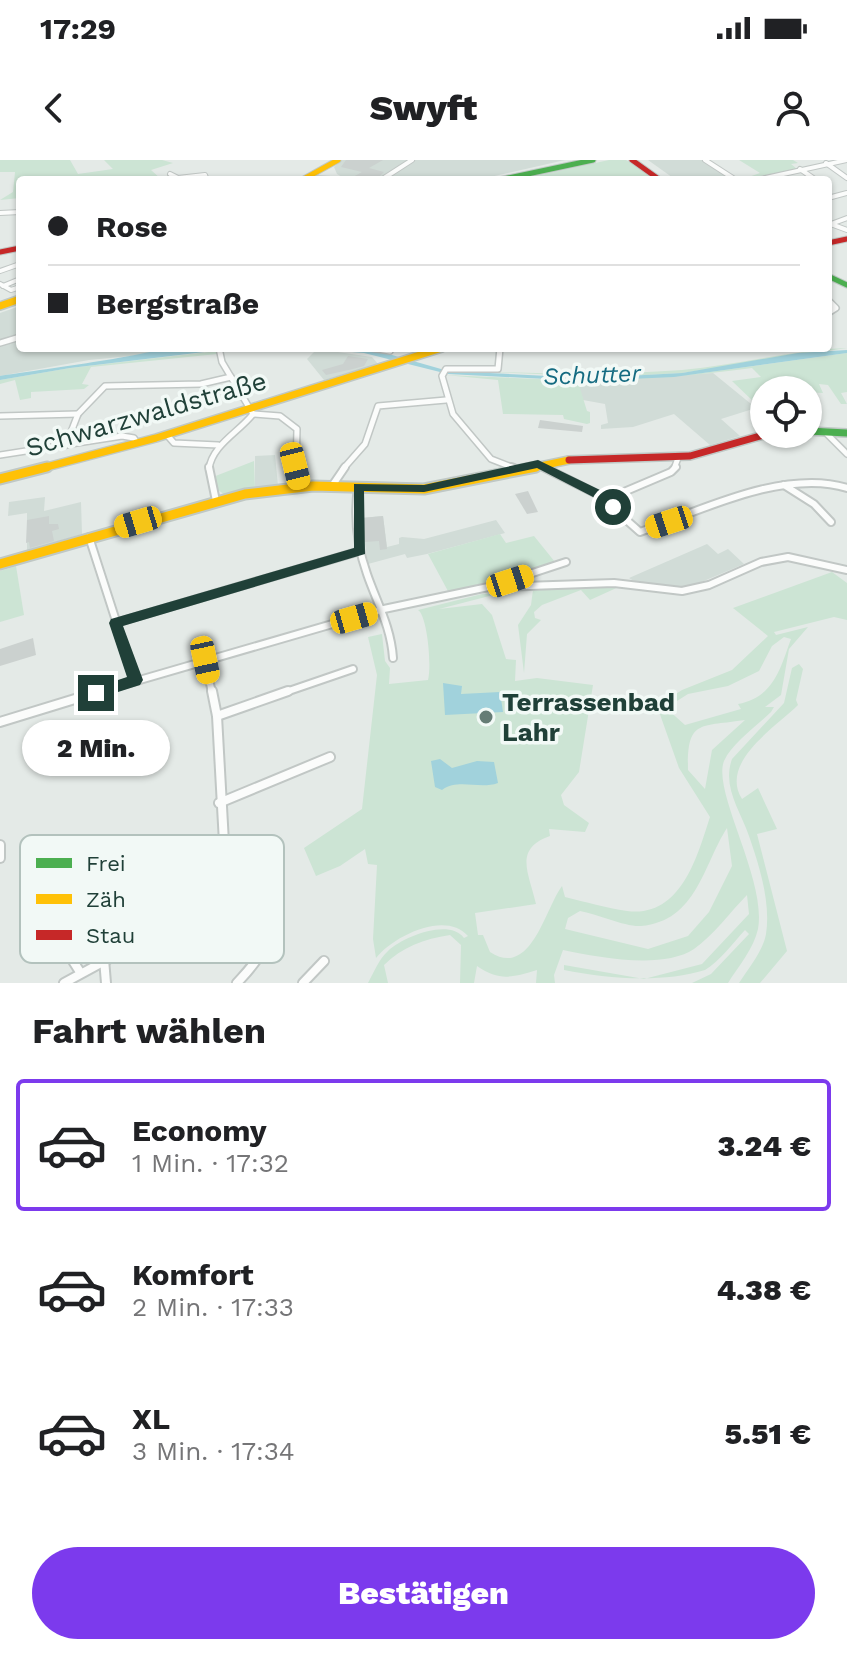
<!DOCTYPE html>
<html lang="de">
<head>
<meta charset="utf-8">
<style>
	:root { --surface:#fff; --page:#f6f6f6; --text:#202124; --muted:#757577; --line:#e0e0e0; --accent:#7c3aed }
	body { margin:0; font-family:"Work Sans",sans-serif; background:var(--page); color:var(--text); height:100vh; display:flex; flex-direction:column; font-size:30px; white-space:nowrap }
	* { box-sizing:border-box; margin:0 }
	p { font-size:26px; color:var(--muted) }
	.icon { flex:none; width:44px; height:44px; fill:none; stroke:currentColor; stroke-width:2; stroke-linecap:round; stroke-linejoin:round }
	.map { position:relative; height:823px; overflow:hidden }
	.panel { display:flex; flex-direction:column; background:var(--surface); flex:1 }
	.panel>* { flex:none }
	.banner { position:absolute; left:16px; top:16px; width:816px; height:176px; border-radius:8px; box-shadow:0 2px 6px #0004; display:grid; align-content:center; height:176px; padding:0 32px; background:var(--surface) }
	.controls { position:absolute; left:750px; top:216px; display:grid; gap:16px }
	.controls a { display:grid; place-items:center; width:72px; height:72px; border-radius:50%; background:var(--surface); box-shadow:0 2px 6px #0004; font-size:40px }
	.end { position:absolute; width:36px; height:36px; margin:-18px; border:10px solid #204038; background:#fff; box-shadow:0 0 0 4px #fff }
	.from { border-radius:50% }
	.bubble { position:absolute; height:56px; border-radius:28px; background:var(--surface); box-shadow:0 2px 6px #0004; font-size:26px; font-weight:800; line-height:56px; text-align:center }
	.car { position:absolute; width:24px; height:48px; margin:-24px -12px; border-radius:10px; box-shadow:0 0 6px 2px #0007; background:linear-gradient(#f5c518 24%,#345 0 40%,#f5c518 0 76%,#345 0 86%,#f5c518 0) }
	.banner b { display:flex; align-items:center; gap:28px; height:76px; font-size:30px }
	.banner b+b { border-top:2px solid var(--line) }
	.banner i { width:20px; height:20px; background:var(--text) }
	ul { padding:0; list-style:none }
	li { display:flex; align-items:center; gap:24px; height:132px; margin:0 16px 12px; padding:0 16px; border:4px solid transparent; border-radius:8px }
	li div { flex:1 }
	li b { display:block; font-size:30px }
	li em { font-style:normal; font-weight:800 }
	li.selected { border-color:var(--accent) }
	li>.icon { width:72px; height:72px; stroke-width:1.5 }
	h2 { padding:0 32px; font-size:36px; line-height:96px }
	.cta { display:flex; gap:16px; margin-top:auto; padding:16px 32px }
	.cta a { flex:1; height:92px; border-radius:48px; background:var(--accent); color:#fff; font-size:32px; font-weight:800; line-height:92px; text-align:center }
	.status { display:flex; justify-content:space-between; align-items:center; height:56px; padding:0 40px; background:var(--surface); direction:ltr }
	.status svg { height:22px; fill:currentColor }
	header { display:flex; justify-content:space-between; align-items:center; height:104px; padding:0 32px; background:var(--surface); font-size:36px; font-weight:800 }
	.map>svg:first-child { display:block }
</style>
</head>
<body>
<div class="status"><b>17:29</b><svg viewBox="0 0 49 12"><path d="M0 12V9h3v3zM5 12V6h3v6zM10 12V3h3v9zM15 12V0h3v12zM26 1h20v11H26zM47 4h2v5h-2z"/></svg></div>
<header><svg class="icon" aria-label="back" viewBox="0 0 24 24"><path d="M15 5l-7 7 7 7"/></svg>Swyft<svg class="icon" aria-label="person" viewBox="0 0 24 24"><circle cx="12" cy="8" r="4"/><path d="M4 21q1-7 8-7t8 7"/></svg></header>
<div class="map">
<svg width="847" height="823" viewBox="0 0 847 823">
	<rect width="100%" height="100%" fill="#e4eae7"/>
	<g fill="#d1dcd7">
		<polygon points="342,0 565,0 477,20 347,20 337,14 334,7"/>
		<polygon points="648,0 703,0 733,20 676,20"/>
		<polygon points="20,146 20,188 162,188 152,194 89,200 0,216 0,153"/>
		<polygon points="317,189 372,197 378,204 324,220 307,199"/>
		<polygon points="713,213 756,248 721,259 740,276 710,285 674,254 633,267 601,269 601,265 608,263 605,244 583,240 577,222"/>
		<polygon points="275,295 278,326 255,329 255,296"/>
		<polygon points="45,337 44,351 81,342 82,374 27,390 27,353 8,356 9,342"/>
		<polygon points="383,356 387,387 399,384 399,378 402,377 424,379 496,360 505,373 427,394 407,398 405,394 368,404 361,358"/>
		<polygon points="707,384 718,394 728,389 744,404 692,426 677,428 637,423 629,418"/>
	</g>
	<g fill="#cce4d4" fill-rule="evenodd">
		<polygon points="0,0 70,0 78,14 113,9 104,0 162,0 173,3 151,10 162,20 20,20 20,38 0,40 13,32 15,12 0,12"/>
		<polygon points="609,0 626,0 657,20 518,20"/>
		<polygon points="739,0 793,0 798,3 791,4 797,9 740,20 760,13"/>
		<path d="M847,188L682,213L607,217L447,210C526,213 603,216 682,210C737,205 791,190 847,188Z"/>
		<polygon points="217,191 217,194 91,207 82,224 89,225 84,229 31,232 31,238 20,240 15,220 0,224 0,220 70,208"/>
		<path d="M847,193V232L841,233L847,244H841L828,225L819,224L823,233L764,230V240L755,243L732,221L761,217L752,208C694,216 636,220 578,222L587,251L590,252V263L587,264L564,259L563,255L503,254L498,220L445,215L586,221L673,217Z"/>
		<polygon points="254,301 255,329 225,335 218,330 213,317"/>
		<polygon points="500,374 506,383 534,376 555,402 449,433 428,394"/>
		<polygon points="16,406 24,455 0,462 0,411"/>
		<path d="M832,412L847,423V460L834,457L774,472L776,475L808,467L789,489L781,535L765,547H774L771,552C757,566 732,583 724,601C712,632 767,720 758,769C754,788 738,807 728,823H692L711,814L749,774L745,770C733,783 720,801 705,810C663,823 608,819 564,810V805L644,819L702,804L749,754L747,735C731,751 713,776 694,789C662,810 598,797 563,790L554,815L555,823H536L537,810C513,817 500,822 477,806L474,823H460L461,785L450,775C424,779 402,787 384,805L388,823H368C374,812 379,799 388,791C403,777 449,758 464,778L468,776C446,750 393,776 376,798L373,779L377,705L368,704L365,689L340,706L316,716L304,688L362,649L377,515L368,477L382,474L385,501L390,508L389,524L428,520C432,505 427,455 418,450L482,434L501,433L439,449L482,444L492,455L506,499L516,500L515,521L537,518L593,525L579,612L561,635L564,645L589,663L585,672L549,669L550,676C513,689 529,713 536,744L475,753L478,775H483L490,792C531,819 545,749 562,726L565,737C586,742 606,748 627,751C681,758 697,697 710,657L679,608L657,546L682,530L732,510L768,476L733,448ZM784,477L791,479C780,509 774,537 738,544L741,549L685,565L666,548L688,534L728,526L759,511L772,486ZM745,560L712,590L705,629L688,610C687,559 700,567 745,560ZM727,668L732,706L709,752L688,776L648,789L565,769L568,758L580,751C597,754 625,767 641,766C697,761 703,705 727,668Z"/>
		<polygon points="600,424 623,425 590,440 581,430 542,445 534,452 535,458 541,460 527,474 524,513 518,465 531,445 533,430"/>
		<path d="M799,504L803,509L796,540L798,545C776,567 719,602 742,639L758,628L777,669L757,674L787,791L760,823H739C748,809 763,791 766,774C771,742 759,705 749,676C740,650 722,627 732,599L784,543L792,508Z"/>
	</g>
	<g fill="#a1d2dc">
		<path d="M162,188H171L172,192L238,188L70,208L0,220V216C24,212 153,195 162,188Z"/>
		<polygon points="303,188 352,188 385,193 448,211 588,218 682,213 798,193 847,190 847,193 674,217 586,221 448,214 364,193"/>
		<polygon points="443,523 462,526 461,534 500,532 503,552 445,555"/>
		<path d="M440,599L452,608L477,601L494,602L498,623C479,630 459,618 442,630L435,627L431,601Z"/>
	</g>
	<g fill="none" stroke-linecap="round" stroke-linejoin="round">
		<polyline stroke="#a1d2dc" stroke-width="2" points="17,92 20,93"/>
	</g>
	<g fill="#cbd1cf">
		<polygon points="346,0 383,0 369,8 384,12 376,20 353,17 362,12 341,7"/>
		<polygon points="348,196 368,199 364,206 353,209 326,215 322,210 343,204"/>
		<polygon points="540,260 583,266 582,272 538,268"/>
		<polygon points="528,331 538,352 527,354 515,334"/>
		<polygon points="49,356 49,364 58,364 59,369 52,371 54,381 30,388 29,382 26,383 27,360"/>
		<polygon points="383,356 387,389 380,390 379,381 365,382 362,358"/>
		<polygon points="33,478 36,495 0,506 0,489"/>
	</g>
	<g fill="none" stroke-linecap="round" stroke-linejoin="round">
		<g stroke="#c1c7c5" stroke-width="6">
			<g id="street-far3">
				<polyline points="705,0 736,20"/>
				<polyline points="826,3 847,18"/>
				<polyline points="800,9 816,20"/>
				<polyline points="170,14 178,18 205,15 207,20"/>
				<polyline points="306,18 331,19"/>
				<polyline points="381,20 412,0"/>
				<polyline points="756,20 847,0"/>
				<polyline points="828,38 847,33"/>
				<polyline points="0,53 20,52"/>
				<polyline points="828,63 847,70"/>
				<polyline points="831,64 847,58"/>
				<polyline points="0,111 20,104"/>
				<polyline points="0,124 11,130 20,127"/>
				<polyline points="3,126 20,119"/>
			</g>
		</g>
		<g stroke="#c1c7c5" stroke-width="8">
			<g id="street-far2">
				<polyline points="828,140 836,148 828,153"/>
				<polyline points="0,183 20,177"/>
				<polyline points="371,188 390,191"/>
				<polyline points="500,188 498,209 446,209 442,216 453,254 491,299 514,308"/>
				<polyline points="253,254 280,256 297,269 296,309"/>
				<polyline points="0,256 78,254"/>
				<polyline points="825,272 847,294"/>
				<polyline points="167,275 174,283 218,285"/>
				<polyline points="66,285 78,254 105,226 201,224 231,217"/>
				<polyline points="0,295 122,276 134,278 137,283"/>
				<polyline points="538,304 547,309"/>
				<path d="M209,309C212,285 239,272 253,254L222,202L219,188"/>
				<polyline points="343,309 365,284 378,246 446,240"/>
				<polyline points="674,309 678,298"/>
			</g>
		</g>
		<g stroke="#c1c7c5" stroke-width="10">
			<g id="street-far1">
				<polyline points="209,307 216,341"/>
				<polyline points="295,307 300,327"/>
				<polyline points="511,307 514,308"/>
				<path d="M543,307L597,334L640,372C699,351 785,308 847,328"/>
				<polyline points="784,325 814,344 831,362"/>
				<polyline points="332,326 345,307"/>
				<path d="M358,327C354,356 357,386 367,414C377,443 391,467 393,498"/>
				<polyline points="605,340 671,312 676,307"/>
				<polyline points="89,377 135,520"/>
				<polyline points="497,427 614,423 682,431 709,425 761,402 788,397 847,410"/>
				<polyline points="115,463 360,391"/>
				<polyline points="205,500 212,533"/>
				<polyline points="95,533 384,449 493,426 566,402"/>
				<polyline points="283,533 353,509"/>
			</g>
		</g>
		<g stroke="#c1c7c5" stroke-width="12">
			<g id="street">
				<path d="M212,531L217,556L228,755L262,763C270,790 254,804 237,823"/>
				<polyline points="217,556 288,531"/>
				<polyline points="0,562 101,531"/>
				<polyline points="219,643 330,597"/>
				<polyline points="0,685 0,698"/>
				<polyline points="104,799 106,823"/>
				<path d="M80,812C37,748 77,745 130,731"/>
				<polyline points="64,823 123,791 228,755"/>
				<polyline points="303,823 324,801"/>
			</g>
		</g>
		<g stroke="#bfc8c5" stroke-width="7">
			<g id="fast-far1">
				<polyline points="499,20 593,0"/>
				<polyline points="828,116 847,125"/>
			</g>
		</g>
		<g stroke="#bfc8c5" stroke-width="10">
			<polyline id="fast" points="808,271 847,273"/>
		</g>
		<g stroke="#bfc8c5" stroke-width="7">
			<polyline id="slow-far2" points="302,20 338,0"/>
		</g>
		<g stroke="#bfc8c5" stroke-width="10">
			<g id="slow-far1">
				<polyline points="0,146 20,139"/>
				<polyline points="39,309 156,278 442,188"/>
				<polyline points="526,309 569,300"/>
			</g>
		</g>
		<g stroke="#bfc8c5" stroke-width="13">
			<g id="slow">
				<polyline points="0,319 47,307"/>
				<polyline points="0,404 245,334 313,326 424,329 536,307"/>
			</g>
		</g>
		<g stroke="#bfc8c5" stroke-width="7">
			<g id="jam-far1">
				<polyline points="632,0 660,20"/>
				<polyline points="828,83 847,79"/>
				<polyline points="0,92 20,88"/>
			</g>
		</g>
		<g stroke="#bfc8c5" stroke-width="10">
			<polyline id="jam" points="569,300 690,296 767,274"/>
		</g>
		<use href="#street-far3" stroke="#fbfcfb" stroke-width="4"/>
		<use href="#street-far2" stroke="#fbfcfb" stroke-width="5"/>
		<use href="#street-far1" stroke="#fbfcfb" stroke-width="6"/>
		<use href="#street" stroke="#fbfcfb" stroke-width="8"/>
		<use href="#fast-far1" stroke="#4caf50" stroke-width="5"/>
		<use href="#fast" stroke="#4caf50" stroke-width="7"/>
		<use href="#slow-far2" stroke="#ffc107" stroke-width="5"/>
		<use href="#slow-far1" stroke="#ffc107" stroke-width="7"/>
		<use href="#slow" stroke="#ffc107" stroke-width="9"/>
		<use href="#jam-far1" stroke="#c62828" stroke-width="5"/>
		<use href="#jam" stroke="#c62828" stroke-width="7"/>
	</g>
	<polygon fill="#204038" points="538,300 602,331 619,347 609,350 593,337 537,308 424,332 364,331 365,394 123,466 143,520 140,525 96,539 91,537 91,529 127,517 109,463 111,459 354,388 354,324 424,325"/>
	<circle fill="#657c75" stroke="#f2f9f6" stroke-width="3" cx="486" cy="557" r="8"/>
	<g text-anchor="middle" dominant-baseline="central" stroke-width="7" stroke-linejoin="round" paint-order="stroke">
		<g font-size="24" font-style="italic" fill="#146b81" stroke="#f2f9f6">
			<text transform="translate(592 215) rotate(-2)">Schutter</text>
		</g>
		<g font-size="26" fill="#204038" stroke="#f2f9f6">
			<text transform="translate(146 254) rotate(-16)">Schwarzwaldstraße</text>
		</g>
		<g font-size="26" font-weight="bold" fill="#204038" stroke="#f2f9f6" text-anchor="start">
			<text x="502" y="542">Terrassenbad<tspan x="502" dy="30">Lahr</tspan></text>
		</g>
	</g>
	<rect x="20" y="675" width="264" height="128" rx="12" fill="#f2f9f6" stroke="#b3c2bd" stroke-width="2"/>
	<rect x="36" y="698" width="36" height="10" fill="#4caf50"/>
	<rect x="36" y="734" width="36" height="10" fill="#ffc107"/>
	<rect x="36" y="770" width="36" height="10" fill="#c62828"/>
	<g font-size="22" fill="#204038">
		<text x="86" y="711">Frei</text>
		<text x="86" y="747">Zäh</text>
		<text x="86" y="783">Stau</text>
	</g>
</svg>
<div class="controls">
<a><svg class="icon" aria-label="locate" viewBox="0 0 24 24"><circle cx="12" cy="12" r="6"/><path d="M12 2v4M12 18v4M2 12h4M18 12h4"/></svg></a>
</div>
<i class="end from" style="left:613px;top:347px"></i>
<i class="end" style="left:96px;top:533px"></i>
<div class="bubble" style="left:22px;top:560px;width:148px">2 Min.</div>
<i class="car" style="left:295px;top:306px;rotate:166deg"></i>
<i class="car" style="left:138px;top:362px;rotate:253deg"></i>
<i class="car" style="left:669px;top:362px;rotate:252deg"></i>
<i class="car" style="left:510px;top:421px;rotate:72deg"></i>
<i class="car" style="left:354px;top:458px;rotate:74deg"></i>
<i class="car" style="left:205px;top:500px;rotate:168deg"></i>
<div class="banner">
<b><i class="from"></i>Rose</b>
<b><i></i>Bergstraße</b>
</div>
</div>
<section class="panel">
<h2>Fahrt wählen</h2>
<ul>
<li class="selected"><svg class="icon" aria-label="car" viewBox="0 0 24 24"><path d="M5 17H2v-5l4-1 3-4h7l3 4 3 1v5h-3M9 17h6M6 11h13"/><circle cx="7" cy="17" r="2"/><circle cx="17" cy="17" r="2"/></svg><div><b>Economy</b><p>1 Min. · 17:32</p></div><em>3.24 €</em></li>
<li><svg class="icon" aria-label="car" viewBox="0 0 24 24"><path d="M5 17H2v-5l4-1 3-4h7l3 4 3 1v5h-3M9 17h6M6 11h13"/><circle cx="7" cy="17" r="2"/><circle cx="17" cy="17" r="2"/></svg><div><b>Komfort</b><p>2 Min. · 17:33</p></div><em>4.38 €</em></li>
<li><svg class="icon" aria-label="car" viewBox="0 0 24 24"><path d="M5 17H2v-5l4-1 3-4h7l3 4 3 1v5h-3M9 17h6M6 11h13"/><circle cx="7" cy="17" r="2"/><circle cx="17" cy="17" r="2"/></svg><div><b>XL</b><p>3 Min. · 17:34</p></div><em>5.51 €</em></li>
</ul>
<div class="cta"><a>Bestätigen</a></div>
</section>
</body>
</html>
